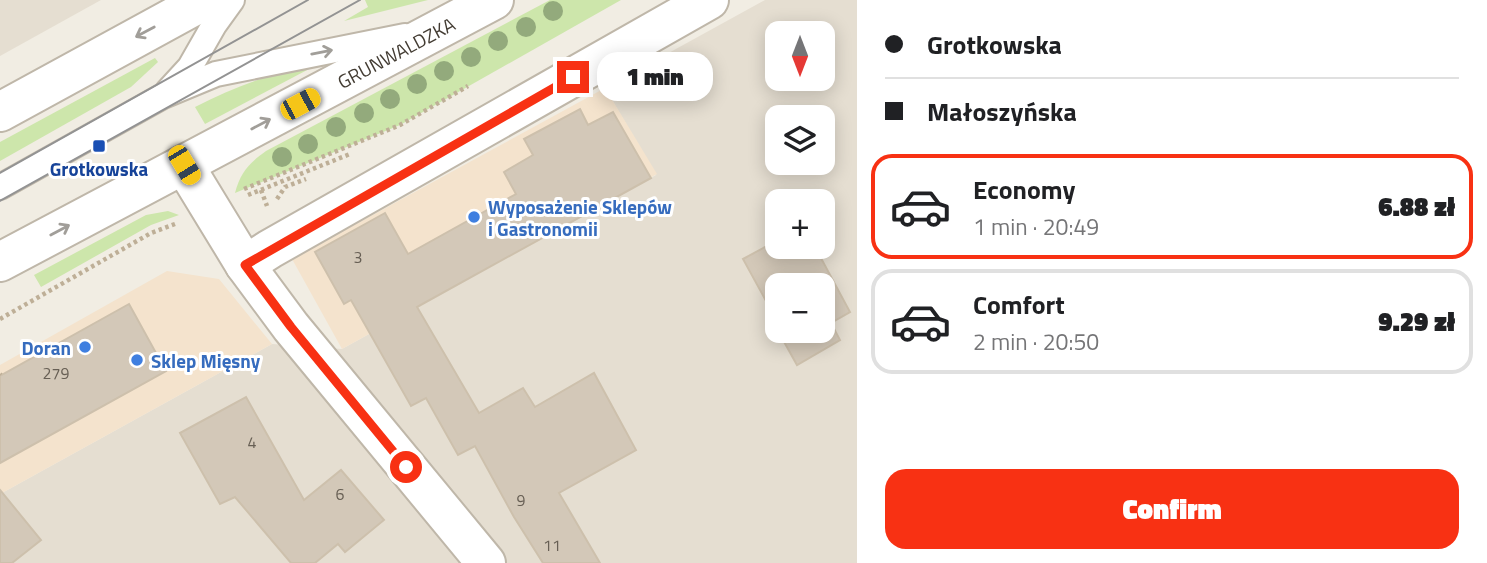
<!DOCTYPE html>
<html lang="en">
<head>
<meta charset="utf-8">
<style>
	:root { --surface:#fff; --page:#f6f6f6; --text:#202124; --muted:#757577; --line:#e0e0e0; --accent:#f83113 }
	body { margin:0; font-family:"Titillium Web",sans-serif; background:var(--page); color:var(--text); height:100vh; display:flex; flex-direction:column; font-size:26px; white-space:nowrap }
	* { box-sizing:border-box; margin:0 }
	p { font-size:23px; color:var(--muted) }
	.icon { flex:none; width:38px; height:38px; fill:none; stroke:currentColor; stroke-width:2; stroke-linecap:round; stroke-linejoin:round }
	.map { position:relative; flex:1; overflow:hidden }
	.drawer { display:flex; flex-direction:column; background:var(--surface); width:630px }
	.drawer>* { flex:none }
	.hud { display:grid; align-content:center; height:154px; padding:0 28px; background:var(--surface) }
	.needle { width:46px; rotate:180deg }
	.tools { position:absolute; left:765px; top:21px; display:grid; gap:14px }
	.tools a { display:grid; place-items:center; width:70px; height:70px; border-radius:14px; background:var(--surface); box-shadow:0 4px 18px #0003; font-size:35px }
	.end { position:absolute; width:32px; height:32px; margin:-16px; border:9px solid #f83113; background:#fff; box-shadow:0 0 0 4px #fff }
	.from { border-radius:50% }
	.bubble { position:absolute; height:49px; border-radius:21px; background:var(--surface); box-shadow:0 4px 18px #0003; font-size:23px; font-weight:800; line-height:49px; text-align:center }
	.car { position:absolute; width:21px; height:42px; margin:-21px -10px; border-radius:9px; box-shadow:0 0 5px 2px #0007; background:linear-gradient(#f5c518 24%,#345 0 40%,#f5c518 0 76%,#345 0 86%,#f5c518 0) }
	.hud b { display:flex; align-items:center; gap:24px; height:66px; font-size:26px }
	.hud b+b { border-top:2px solid var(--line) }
	.hud i { width:18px; height:18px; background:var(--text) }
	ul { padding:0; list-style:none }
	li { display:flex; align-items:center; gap:21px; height:105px; margin:0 14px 10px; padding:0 14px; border:4px solid var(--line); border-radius:21px }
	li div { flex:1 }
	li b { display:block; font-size:26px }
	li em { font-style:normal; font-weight:800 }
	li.selected { border-color:var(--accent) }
	li>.icon { width:63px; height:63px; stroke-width:1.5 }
	.action { display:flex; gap:14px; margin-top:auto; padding:14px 28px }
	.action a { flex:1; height:80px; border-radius:21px; background:var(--accent); color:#fff; font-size:28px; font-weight:800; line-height:80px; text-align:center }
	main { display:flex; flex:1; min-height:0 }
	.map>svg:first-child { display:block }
</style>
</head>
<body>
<main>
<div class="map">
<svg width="857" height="563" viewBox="0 0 857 563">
	<rect width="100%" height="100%" fill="#f1ede3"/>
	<g fill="#e5ded1" fill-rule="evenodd">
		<polygon points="0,0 101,0 0,56"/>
		<path d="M765,0H857V563H0L2,493L272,344L342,349L656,175L605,88ZM777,33H822V79H777ZM777,117H822V163H777ZM777,201H822V247H777ZM777,285H822V331H777Z"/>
	</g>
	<g fill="#f4e3cd">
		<polygon points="605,88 657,174 342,349 292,259"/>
		<polygon points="167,271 219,279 272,344 2,493 23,518 0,537 0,365"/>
	</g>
	<g fill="#cde6ab">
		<polygon points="365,0 428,0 344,21 368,7"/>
		<path d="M550,0H621L400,125L235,193C240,173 249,163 266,151Z"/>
		<polygon points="155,58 158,62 131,87 0,161 0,142"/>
		<path d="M307,65L309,69L205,124L195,107C232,88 268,75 307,65Z"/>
		<polygon points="168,211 179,215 151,225 41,287 34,275 146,215"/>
	</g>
	<g fill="#d3c8b8" stroke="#cdc0ac" stroke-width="2">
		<polygon points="580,109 588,125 613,112 651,178 417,307 479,413 523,388 535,407 594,373 636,450 559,493 600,563 543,563 514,517 475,446 458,455 426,398 411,406 351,300 344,304 315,252 385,213 408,254 516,194 504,172 533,155 524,139"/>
		<polygon points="765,247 815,247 850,312 831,323 840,340 797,365 778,331 822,331 822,285 777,285 777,329 767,312 771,310 743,259"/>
		<polygon points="129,304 166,371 0,463 0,376"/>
		<polygon points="246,397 304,500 341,470 384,520 345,552 338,544 315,563 291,563 235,497 220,504 180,433"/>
		<polygon points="0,490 41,540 12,563 0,563"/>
	</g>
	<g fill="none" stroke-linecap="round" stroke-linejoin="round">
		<g stroke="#bfb7a9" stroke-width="28">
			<g id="service">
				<polyline points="168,91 190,67 214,25 232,0"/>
				<polyline points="0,187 163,96 216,74 405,36"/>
			</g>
		</g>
		<g stroke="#bfb7a9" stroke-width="42">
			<g id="minor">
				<polyline points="184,165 245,265 291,327 486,563"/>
				<polyline points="245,265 270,249 709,0"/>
			</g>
		</g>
		<g stroke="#bfb7a9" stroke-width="42">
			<g id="tertiary">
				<polyline points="0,112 205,0"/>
				<path id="s1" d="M0,262L494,0"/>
			</g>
		</g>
		<g stroke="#beaf97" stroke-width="4.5" stroke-dasharray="3.5 3.5" stroke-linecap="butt">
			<polyline points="244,189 400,125 468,86"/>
			<polyline points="261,190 267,206"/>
			<polyline points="248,195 350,154"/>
			<polyline points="277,199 285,187 306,179"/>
			<polyline points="0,319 151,233 175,224"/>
			<polyline points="0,374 1,375"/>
		</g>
		<use href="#service" stroke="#fff" stroke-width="24"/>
		<use href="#minor" stroke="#fff" stroke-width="38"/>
		<use href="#tertiary" stroke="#fff" stroke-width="38"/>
		<g stroke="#939393" stroke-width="2">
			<polyline points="0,173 308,0"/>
			<polyline points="0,201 360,0"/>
		</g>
	</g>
	<g fill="#93aa7c">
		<circle cx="553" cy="11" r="10"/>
		<circle cx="526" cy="27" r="10"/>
		<circle cx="498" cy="41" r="10"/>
		<circle cx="471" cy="57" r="10"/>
		<circle cx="444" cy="71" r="10"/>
		<circle cx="417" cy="84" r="10"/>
		<circle cx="390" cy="99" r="10"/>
		<circle cx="364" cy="113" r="10"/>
		<circle cx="336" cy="127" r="10"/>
		<circle cx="308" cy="144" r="10"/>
		<circle cx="282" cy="157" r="10"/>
	</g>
	<defs><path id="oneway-shaft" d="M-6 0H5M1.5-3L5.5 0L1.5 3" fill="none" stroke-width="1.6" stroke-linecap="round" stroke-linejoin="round" transform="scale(1.75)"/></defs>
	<g stroke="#a19e99">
		<use href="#oneway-shaft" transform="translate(145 32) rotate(152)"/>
		<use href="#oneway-shaft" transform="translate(322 52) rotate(-11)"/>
		<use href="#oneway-shaft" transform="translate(261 124) rotate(-28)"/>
		<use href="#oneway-shaft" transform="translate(60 230) rotate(-28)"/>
	</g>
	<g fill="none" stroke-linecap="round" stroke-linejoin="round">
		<polyline stroke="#f83113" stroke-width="9" points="406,467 291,327 245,265 573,77"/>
	</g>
	<rect fill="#1a4fb4" stroke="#fff" stroke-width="2.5" x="92" y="139" width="14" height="14" rx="3.5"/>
	<g fill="#3f7fe0" stroke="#fff" stroke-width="2.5">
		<circle cx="474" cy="217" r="7"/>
		<circle cx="85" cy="347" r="7"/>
		<circle cx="137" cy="360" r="7"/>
	</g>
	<g text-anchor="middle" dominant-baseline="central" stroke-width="6" stroke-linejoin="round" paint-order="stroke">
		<g font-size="16" fill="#675f54">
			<text x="358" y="257">3</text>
			<text x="56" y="373">279</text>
			<text x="252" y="442">4</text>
			<text x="340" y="494">6</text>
			<text x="521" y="500">9</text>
			<text x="552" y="545">11</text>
		</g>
		<g font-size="19" fill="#433c33" stroke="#fff">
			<text stroke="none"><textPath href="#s1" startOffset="448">GRUNWALDZKA</textPath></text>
		</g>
		<g font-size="19" font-weight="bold" fill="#164399" stroke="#fff">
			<text x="99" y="168">Grotkowska</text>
		</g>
		<g font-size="19" font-weight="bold" fill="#366cbe" stroke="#fff" text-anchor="start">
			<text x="488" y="206">Wyposażenie Sklepów<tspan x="488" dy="22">i Gastronomii</tspan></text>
			<text x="71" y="347" text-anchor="end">Doran</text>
			<text x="151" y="360">Sklep Mięsny</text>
		</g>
	</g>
</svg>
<div class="tools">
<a><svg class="needle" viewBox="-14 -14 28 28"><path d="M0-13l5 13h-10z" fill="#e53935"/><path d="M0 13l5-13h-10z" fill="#757577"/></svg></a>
<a><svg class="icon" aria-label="layers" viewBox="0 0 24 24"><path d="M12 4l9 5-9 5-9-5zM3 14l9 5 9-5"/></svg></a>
<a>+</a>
<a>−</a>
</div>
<i class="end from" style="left:406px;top:467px"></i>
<i class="end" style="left:573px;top:77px"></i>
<div class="bubble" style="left:597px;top:52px;width:116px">1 min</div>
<i class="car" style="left:300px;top:104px;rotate:62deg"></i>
<i class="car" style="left:184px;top:165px;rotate:149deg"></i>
</div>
<section class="drawer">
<div class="hud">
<b><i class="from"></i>Grotkowska</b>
<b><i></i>Małoszyńska</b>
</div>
<ul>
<li class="selected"><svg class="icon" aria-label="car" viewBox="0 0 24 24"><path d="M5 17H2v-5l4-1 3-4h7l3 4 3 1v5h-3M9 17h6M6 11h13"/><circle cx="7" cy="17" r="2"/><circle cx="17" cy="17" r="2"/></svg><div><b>Economy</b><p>1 min · 20:49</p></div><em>6.88 zł</em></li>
<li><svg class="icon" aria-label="car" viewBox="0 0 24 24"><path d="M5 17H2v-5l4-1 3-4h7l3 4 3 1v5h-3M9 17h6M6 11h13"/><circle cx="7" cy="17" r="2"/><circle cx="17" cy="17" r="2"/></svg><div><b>Comfort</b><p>2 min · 20:50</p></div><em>9.29 zł</em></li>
</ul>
<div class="action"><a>Confirm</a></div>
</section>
</main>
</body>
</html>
